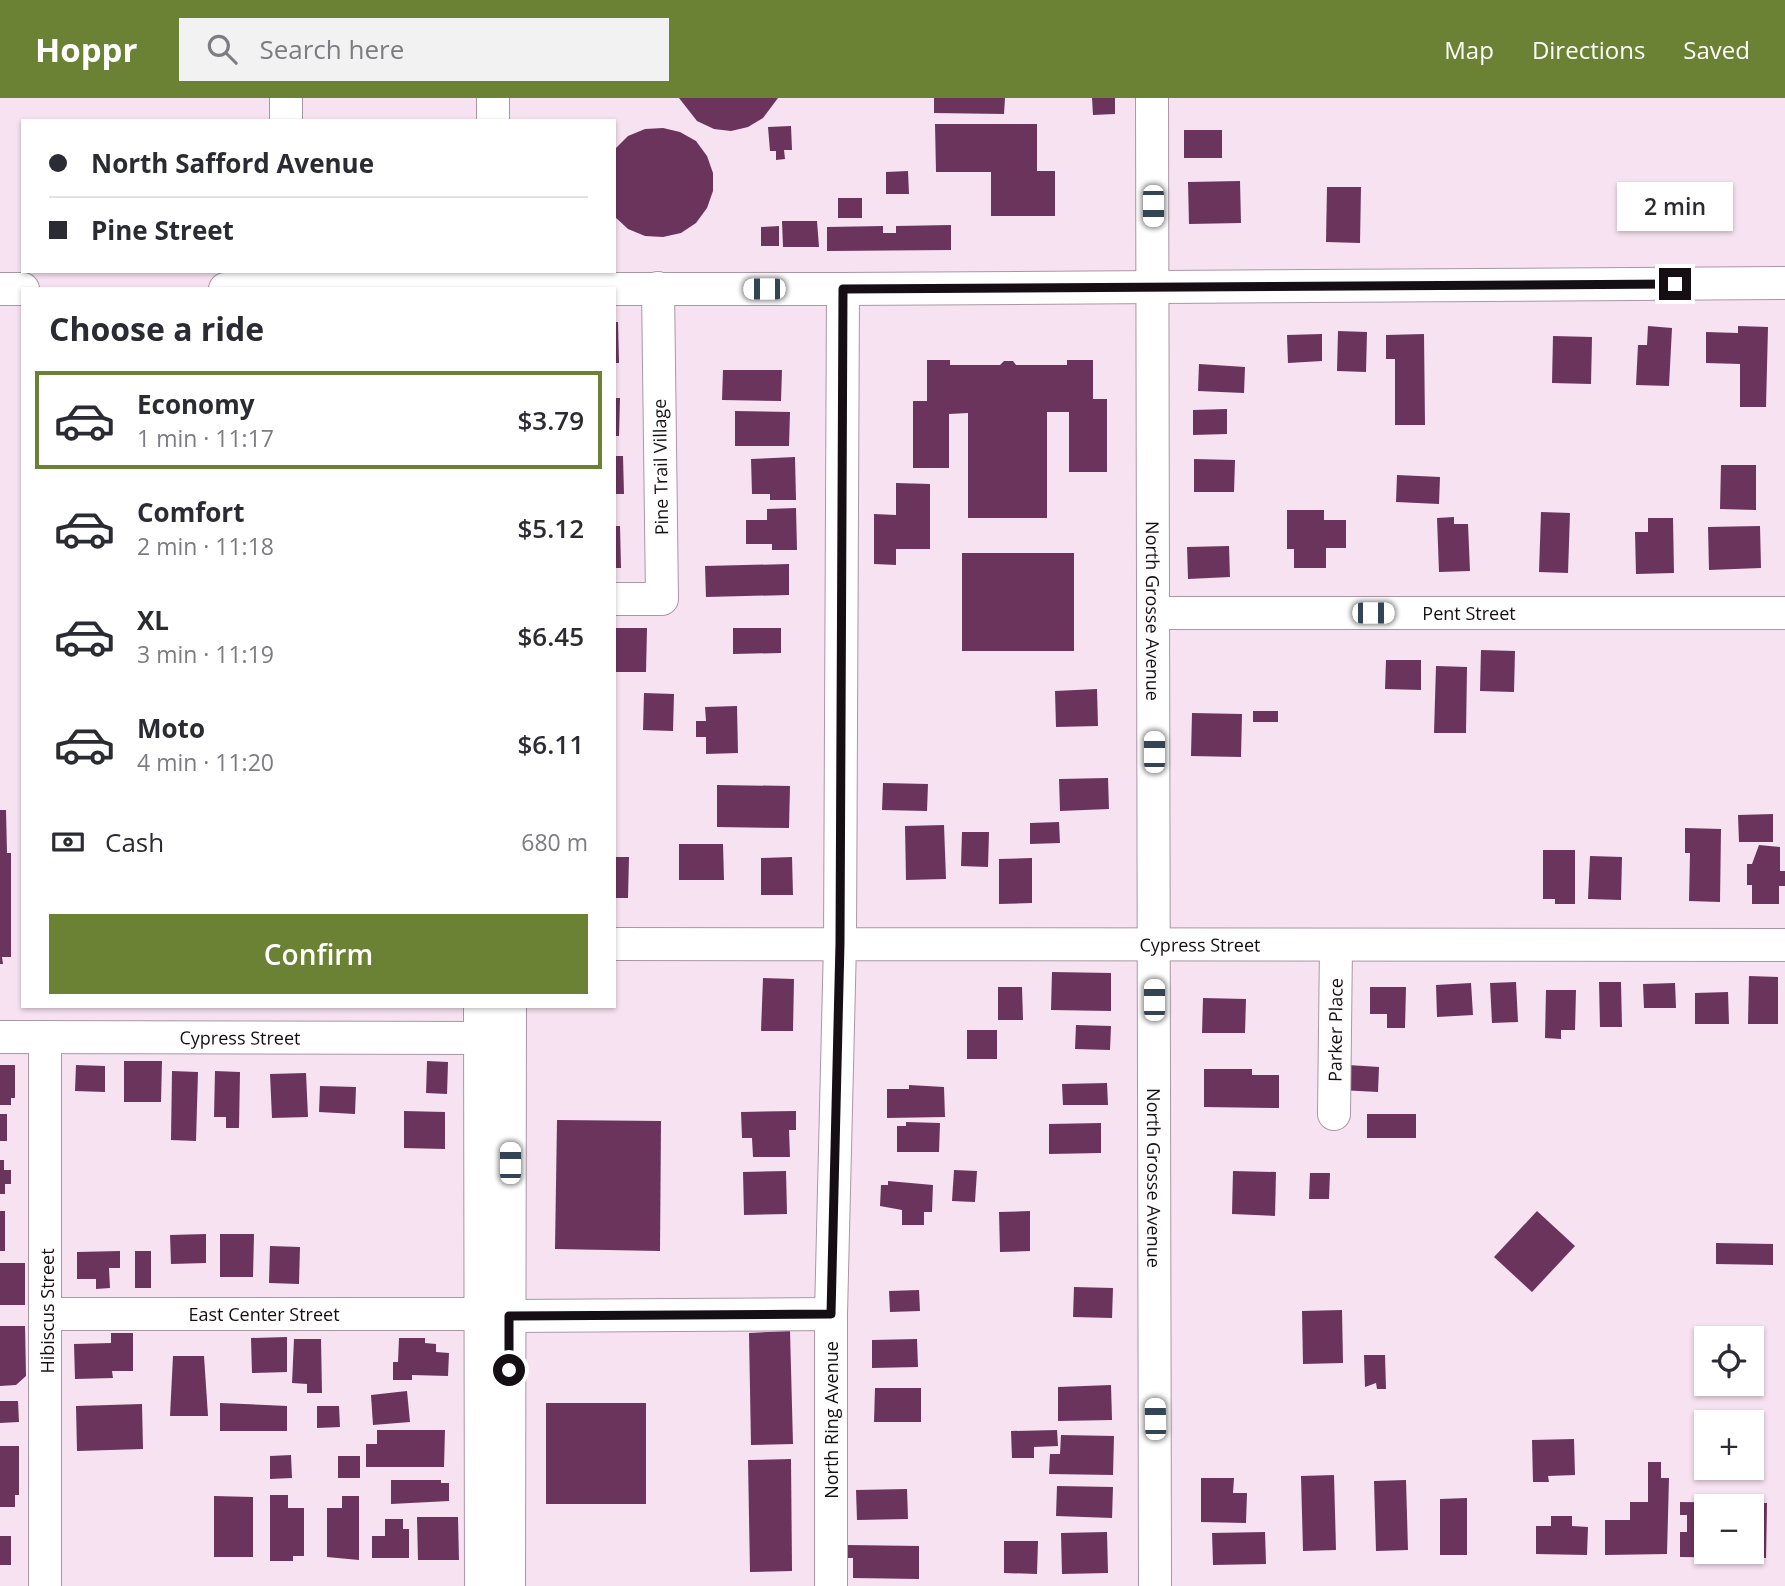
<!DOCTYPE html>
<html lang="en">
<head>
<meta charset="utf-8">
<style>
	:root { --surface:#fff; --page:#f2f2f3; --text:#2b2b33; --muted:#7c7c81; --line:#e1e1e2; --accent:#6b8234 }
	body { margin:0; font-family:"Open Sans",sans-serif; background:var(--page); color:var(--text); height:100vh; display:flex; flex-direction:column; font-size:26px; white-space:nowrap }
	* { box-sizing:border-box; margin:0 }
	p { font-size:23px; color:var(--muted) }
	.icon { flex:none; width:38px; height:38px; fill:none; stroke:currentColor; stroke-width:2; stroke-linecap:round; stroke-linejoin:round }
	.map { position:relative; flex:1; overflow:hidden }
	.side { position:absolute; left:21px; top:189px; width:595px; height:721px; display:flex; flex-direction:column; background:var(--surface); border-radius:0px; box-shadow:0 2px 5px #0004 }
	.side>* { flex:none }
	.guide { position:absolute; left:21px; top:21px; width:595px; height:154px; border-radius:0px; box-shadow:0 2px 5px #0004; display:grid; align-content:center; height:154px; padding:0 28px; background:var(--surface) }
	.fabs { position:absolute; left:1694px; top:1228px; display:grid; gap:14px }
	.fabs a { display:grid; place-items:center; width:70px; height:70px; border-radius:0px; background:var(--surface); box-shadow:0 2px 5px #0004; font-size:35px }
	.end { position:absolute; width:32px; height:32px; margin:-16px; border:9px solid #150e13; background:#fff; box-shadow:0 0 0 4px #fff }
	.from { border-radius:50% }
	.bubble { position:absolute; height:49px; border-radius:0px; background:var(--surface); box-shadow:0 2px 5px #0004; font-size:23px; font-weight:600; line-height:49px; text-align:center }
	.car { position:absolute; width:21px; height:42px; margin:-21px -10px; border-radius:9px; box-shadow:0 0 5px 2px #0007; background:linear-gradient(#fff 24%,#345 0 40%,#fff 0 76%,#345 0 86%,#fff 0) }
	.guide b { display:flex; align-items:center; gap:24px; height:66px; font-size:26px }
	.guide b+b { border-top:2px solid var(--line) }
	.guide i { width:18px; height:18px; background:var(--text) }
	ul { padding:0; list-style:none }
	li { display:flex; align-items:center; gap:21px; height:98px; margin:0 14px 10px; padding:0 14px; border:4px solid transparent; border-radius:0px }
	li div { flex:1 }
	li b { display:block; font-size:26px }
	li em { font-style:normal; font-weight:600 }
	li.selected { border-color:var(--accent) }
	li>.icon { width:63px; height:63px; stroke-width:1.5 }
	h2 { padding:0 28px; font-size:32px; line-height:84px }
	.pay { display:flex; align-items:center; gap:18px; height:77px; padding:0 28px; font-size:26px }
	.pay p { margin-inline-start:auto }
	.primary-button { display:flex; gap:14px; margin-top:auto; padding:14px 28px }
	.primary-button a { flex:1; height:80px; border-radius:0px; background:var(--accent); color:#fff; font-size:28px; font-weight:600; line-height:80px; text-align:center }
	header { display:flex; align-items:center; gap:42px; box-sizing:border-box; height:98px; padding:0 35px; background:var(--accent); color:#fff }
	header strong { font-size:33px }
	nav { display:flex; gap:38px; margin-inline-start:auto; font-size:24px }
	.search { width:490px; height:63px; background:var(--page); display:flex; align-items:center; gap:18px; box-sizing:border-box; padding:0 24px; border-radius:0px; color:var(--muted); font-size:26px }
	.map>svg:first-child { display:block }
</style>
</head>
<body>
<header>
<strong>Hoppr</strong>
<div class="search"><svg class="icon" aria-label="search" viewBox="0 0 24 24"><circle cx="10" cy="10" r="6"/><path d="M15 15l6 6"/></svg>Search here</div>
<nav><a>Map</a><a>Directions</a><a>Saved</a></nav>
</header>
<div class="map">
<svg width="1785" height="1488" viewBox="0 0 1785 1488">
	<rect width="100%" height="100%" fill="#f6e2f0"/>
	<g fill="#6b345d" fill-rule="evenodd">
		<polygon points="679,0 778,0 763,20 748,29 731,33 714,31 697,23"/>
		<polygon points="934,0 1005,0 1004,16 934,15"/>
		<polygon points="1092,0 1115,0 1115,16 1093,17"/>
		<polygon points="935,26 1037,26 1037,73 1055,73 1055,118 991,118 991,74 936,74"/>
		<polygon points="791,28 792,52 784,52 785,61 776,62 776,53 770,53 768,29"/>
		<polygon points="663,30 680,34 696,43 707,58 713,75 713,93 707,110 696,125 681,135 663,139 645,138 628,131 614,118 614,52 628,38 645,31"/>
		<rect x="1184" y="32" width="38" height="28"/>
		<polygon points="908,73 909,96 886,96 886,74"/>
		<polygon points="1240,83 1241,125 1189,126 1188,84"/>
		<polygon points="1327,89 1361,89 1360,145 1326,144"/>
		<rect x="838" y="100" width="24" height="20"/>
		<polygon points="782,123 817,123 819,149 783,149"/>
		<polygon points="951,127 951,152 827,153 827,129 883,128 883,135 896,135 896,128"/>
		<polygon points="779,128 779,148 761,148 761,129"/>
		<polygon points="614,224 618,224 619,265 614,265"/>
		<polygon points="1648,228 1672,230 1669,288 1636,287 1638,247 1647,247"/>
		<polygon points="1738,228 1768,229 1766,309 1740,309 1740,266 1706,265 1706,234 1738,235"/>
		<polygon points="1338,233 1367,234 1366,274 1337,273"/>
		<polygon points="1322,236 1322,263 1288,265 1287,237"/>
		<polygon points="1424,236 1425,327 1395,327 1395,261 1386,261 1386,237"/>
		<polygon points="1553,238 1592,239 1591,286 1552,285"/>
		<polygon points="927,262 950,262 950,267 1000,267 1004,263 1013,263 1016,267 1067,267 1067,262 1093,262 1093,301 1107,301 1107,374 1069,374 1069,314 1047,314 1047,420 968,420 968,315 949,316 949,370 913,370 913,303 927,303"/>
		<polygon points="1199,266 1245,269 1244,295 1198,293"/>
		<polygon points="723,272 782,272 781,303 722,302"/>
		<polygon points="614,300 620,300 619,338 614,338"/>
		<polygon points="1227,311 1227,336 1193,337 1193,312"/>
		<polygon points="735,313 790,314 789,348 735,348"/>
		<polygon points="614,358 623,358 624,396 614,396"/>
		<polygon points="795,359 796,402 770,402 770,396 752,396 751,361"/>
		<polygon points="1194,361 1235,362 1234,394 1194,394"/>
		<polygon points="1721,367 1756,367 1756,412 1720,411"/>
		<polygon points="1397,377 1440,379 1439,406 1396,404"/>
		<polygon points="896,385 930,386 930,451 896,451 896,467 874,466 874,416 896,417"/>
		<polygon points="796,410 797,452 772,452 772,446 746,446 746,422 767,422 767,411"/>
		<polygon points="1287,412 1324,412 1324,422 1346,422 1346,450 1326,450 1326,470 1294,470 1294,451 1287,451"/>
		<polygon points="1541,414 1570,415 1568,475 1539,474"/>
		<polygon points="1454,419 1454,426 1468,426 1470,473 1439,474 1437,420"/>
		<polygon points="1648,420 1673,420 1674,475 1636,476 1635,434 1648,434"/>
		<polygon points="614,428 620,428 621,470 614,470"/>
		<polygon points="1760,428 1761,470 1709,472 1708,429"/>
		<polygon points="1229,448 1230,479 1188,481 1187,449"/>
		<rect x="962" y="455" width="112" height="98"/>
		<polygon points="789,466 789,497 706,499 705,468"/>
		<polygon points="614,530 647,530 646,574 614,574"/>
		<polygon points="733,530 781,530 781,555 733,556"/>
		<polygon points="1481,552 1515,553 1514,594 1480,593"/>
		<polygon points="1386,562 1421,562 1421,592 1385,591"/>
		<polygon points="1436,568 1467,569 1466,635 1434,635"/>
		<polygon points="1097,591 1098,628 1056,629 1055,593"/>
		<polygon points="644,595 674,596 673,633 643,632"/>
		<polygon points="737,608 738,655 706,656 706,639 696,639 696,623 706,623 705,609"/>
		<rect x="1253" y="613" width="25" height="11"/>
		<polygon points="1192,615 1242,616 1241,659 1191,658"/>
		<polygon points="1108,680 1109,711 1060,713 1059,681"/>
		<polygon points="883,685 928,686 927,713 882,712"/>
		<polygon points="717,687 790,688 789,730 717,729"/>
		<polygon points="0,712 6,712 7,755 11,755 11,859 2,859 3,866 0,866"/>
		<polygon points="1773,716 1773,744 1739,744 1738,717"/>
		<polygon points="1059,724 1060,745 1030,746 1030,725"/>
		<polygon points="944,727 946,781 906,782 905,728"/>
		<polygon points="1685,730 1721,731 1720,804 1689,803 1690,755 1685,755"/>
		<polygon points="962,734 989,734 988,769 961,768"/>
		<polygon points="679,746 723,746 724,782 679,782"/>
		<polygon points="1759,747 1780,749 1780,773 1785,773 1785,788 1779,788 1779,806 1752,806 1752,787 1747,787 1747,766 1752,766"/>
		<polygon points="1543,752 1575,752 1575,806 1555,806 1555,801 1543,801"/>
		<polygon points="1590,758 1622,759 1621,802 1588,801"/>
		<polygon points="614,759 629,759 628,800 614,800"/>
		<polygon points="792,759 793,797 761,797 761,760"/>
		<polygon points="1032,760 1032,805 999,806 999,761"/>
		<polygon points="1052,874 1111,875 1111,913 1051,912"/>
		<polygon points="1749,878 1778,879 1778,926 1748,926"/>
		<polygon points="763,880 794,881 793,933 761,933"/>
		<polygon points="1516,884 1518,924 1492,925 1490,885"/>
		<polygon points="1599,884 1621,884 1622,929 1600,929"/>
		<polygon points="1471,885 1473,917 1437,919 1436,887"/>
		<polygon points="1675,885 1676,910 1644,910 1643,886"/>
		<polygon points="998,889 1022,889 1023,922 998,922"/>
		<polygon points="1370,889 1406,889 1405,930 1387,930 1387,916 1370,916"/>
		<polygon points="1546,892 1576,892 1575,932 1561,932 1561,941 1545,940"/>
		<polygon points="1728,894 1729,926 1695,926 1695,895"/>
		<polygon points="1203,900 1246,901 1245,935 1202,935"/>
		<polygon points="1076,927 1111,928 1110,952 1075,951"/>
		<rect x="967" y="932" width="30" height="29"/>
		<polygon points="124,963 162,963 161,1004 124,1004"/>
		<polygon points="427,963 448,964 447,996 426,995"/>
		<polygon points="0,967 15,967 15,1000 11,1000 11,1007 0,1007"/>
		<polygon points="76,967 105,968 105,994 75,993"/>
		<polygon points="1348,967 1379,969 1378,994 1340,992"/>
		<polygon points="1204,971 1252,971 1252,977 1279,977 1279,1010 1204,1009"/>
		<polygon points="172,973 198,974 196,1043 171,1042"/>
		<polygon points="215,973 240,974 239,1030 226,1030 226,1019 214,1019"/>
		<polygon points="306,975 308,1019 272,1020 270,976"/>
		<polygon points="1107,985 1108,1007 1063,1007 1062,986"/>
		<polygon points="909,987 944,989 945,1019 887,1020 887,991 909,991"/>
		<polygon points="320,988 356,989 355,1016 319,1014"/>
		<polygon points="404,1013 445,1014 445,1051 404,1050"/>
		<polygon points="796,1013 796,1032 789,1032 790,1059 753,1059 752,1040 742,1040 741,1014"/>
		<rect x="0" y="1016" width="7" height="27"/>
		<rect x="1367" y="1016" width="49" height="24"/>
		<polygon points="557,1022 661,1023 660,1153 555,1151"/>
		<polygon points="906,1024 940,1025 939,1054 897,1054 897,1028 906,1028"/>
		<polygon points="1101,1025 1101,1055 1049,1056 1049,1026"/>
		<polygon points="0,1062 4,1062 4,1072 11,1072 11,1086 5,1086 5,1096 0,1096"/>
		<polygon points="954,1072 977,1073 975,1104 952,1103"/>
		<polygon points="786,1073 787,1116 744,1117 743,1074"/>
		<polygon points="1233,1073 1276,1074 1275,1118 1232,1116"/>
		<polygon points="1310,1075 1330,1075 1329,1101 1309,1101"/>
		<polygon points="888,1083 933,1087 932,1114 924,1114 924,1127 902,1127 902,1112 880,1108 881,1087 888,1087"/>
		<rect x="0" y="1113" width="5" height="40"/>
		<polygon points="1030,1113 1030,1153 1000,1154 999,1114"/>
		<polygon points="1537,1113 1575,1148 1532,1194 1494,1159"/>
		<polygon points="206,1136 206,1165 171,1166 170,1137"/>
		<polygon points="220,1136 254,1136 253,1179 220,1179"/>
		<polygon points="1716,1145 1773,1146 1773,1167 1716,1166"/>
		<polygon points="270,1148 300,1149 299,1186 269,1185"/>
		<polygon points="120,1153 120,1170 109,1170 110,1190 96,1191 96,1181 77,1181 77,1154"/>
		<rect x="135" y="1153" width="16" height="37"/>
		<rect x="0" y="1165" width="25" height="42"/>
		<polygon points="1074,1189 1113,1190 1112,1220 1073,1219"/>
		<polygon points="919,1192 920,1213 890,1214 889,1193"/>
		<polygon points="1342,1212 1343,1265 1303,1266 1302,1213"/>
		<polygon points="0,1228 25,1228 26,1278 16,1287 0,1288"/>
		<polygon points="790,1233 793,1346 751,1347 749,1235"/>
		<polygon points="111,1235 133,1235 133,1273 112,1273 113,1280 75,1281 74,1246 111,1245"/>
		<polygon points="287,1239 287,1274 252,1275 251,1240"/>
		<polygon points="399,1240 425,1240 425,1245 436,1246 436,1254 449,1255 448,1278 412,1277 412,1282 393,1282 393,1264 398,1264"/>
		<polygon points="294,1241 321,1241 322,1295 307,1295 307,1286 292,1285"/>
		<polygon points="917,1241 918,1269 872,1270 872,1242"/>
		<polygon points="1364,1257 1385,1257 1386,1291 1377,1291 1376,1285 1365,1289"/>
		<polygon points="173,1258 204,1258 208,1318 170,1318"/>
		<polygon points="1111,1287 1112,1322 1058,1323 1058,1289"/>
		<polygon points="875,1290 921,1290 921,1324 874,1324"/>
		<polygon points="407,1293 410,1324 373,1327 371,1297"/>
		<polygon points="0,1303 18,1303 19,1324 0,1325"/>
		<polygon points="220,1305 287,1308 287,1333 220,1333"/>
		<rect x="546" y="1305" width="100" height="101"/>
		<polygon points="142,1306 143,1351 77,1353 76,1308"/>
		<polygon points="317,1308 339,1308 340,1329 317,1330"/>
		<polygon points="377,1332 445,1332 444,1369 366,1369 366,1346 377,1346"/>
		<polygon points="1057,1332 1058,1348 1034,1349 1034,1360 1012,1360 1011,1333"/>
		<polygon points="1752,1333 1757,1333 1756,1371 1752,1371"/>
		<polygon points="1061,1337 1114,1338 1113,1377 1049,1376 1050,1356 1060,1356"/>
		<polygon points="1574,1341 1575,1377 1548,1378 1549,1384 1533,1384 1532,1342"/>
		<polygon points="0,1348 19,1348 19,1397 15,1397 15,1409 0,1409"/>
		<polygon points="291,1357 292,1380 270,1381 270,1358"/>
		<rect x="338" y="1358" width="22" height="22"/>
		<polygon points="791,1361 792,1473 750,1474 748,1362"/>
		<polygon points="1648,1364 1661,1364 1661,1380 1669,1380 1667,1456 1605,1457 1605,1422 1630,1422 1630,1404 1648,1404"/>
		<polygon points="1334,1377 1336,1452 1303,1453 1301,1378"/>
		<polygon points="1201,1380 1234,1380 1233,1395 1247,1395 1246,1425 1201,1424"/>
		<polygon points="391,1382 441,1382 441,1385 449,1385 449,1403 391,1406"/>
		<polygon points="1406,1382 1408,1452 1376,1453 1374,1383"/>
		<polygon points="1057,1388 1113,1389 1112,1420 1056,1418"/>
		<polygon points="907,1391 908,1421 857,1422 856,1392"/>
		<polygon points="270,1397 288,1397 288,1410 304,1410 304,1458 293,1458 293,1463 270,1463"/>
		<polygon points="214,1398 253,1399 253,1459 214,1459"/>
		<polygon points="342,1398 359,1398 359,1462 327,1459 327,1410 342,1410"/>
		<polygon points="1467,1400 1467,1457 1440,1457 1440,1401"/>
		<path d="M1680,1404L1767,1405L1766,1460L1680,1459V1434H1687V1417H1680ZM1706,1409H1752V1454H1706Z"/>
		<polygon points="1551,1418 1572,1418 1572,1428 1588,1429 1587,1457 1536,1456 1536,1428 1551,1428"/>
		<polygon points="417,1419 458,1419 459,1462 418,1462"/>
		<polygon points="385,1421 403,1421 403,1431 409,1431 409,1460 372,1460 372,1438 385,1438"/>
		<polygon points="1107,1434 1108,1475 1062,1476 1061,1435"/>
		<polygon points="1265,1434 1266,1466 1213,1467 1212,1435"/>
		<rect x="0" y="1438" width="11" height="29"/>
		<polygon points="1004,1443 1038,1443 1037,1476 1004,1475"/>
		<polygon points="848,1447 919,1448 919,1481 853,1480 853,1460 848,1460"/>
	</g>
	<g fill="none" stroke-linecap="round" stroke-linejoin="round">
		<g stroke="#aa97a4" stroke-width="34">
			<g id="minor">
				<polyline points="493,0 493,23"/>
				<path id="s1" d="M1152,0L1155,1488"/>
				<polyline points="286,23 286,0"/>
				<polyline points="0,191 23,191"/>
				<polyline points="225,191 843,191 1785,185"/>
				<polyline points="614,501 662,501 658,190"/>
				<path id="s2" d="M1154,515H1785"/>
				<path id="s3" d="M614,846L1785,847"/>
				<polyline points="480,908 481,1488"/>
				<path id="s4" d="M0,939L480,940"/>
				<path id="s5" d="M1334,1016L1336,848"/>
				<path id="s6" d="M47,1216H481"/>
				<polyline points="509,1218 831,1216"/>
				<polyline points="45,1488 45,939"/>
				<polyline points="509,1488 510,908"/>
				<polyline points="831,1488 831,1216 840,845 843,191"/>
			</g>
		</g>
		<use href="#minor" stroke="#fff" stroke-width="32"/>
	</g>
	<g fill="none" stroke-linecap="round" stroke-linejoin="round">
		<polyline stroke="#150e13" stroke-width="9" points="509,1272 509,1218 831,1216 840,845 843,191 1675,186"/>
	</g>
	<g text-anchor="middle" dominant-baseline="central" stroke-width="7" stroke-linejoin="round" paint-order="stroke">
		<g font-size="18" fill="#150e13" stroke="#fff">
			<text transform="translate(660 369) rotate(-91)">Pine Trail Village</text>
			<text stroke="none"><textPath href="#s1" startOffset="513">North Grosse Avenue</textPath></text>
			<text stroke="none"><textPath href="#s2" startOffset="315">Pent Street</textPath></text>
			<text stroke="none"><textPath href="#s3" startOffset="586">Cypress Street</textPath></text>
			<text stroke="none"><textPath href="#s5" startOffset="84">Parker Place</textPath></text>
			<text stroke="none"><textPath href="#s4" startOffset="240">Cypress Street</textPath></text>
			<text stroke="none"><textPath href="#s1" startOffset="1080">North Grosse Avenue</textPath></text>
			<text transform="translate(47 1213) rotate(-90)">Hibiscus Street</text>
			<text stroke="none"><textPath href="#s6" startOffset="217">East Center Street</textPath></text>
			<text transform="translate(831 1322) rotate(-90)">North Ring Avenue</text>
		</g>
	</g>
</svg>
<div class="fabs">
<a><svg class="icon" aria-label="locate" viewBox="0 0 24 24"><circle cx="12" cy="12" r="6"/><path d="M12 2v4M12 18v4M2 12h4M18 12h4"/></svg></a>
<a>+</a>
<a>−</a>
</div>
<i class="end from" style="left:509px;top:1272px"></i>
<i class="end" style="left:1675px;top:186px"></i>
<div class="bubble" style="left:1617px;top:84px;width:116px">2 min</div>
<i class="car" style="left:1153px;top:108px;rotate:180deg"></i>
<i class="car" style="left:764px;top:191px;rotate:270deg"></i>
<i class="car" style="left:1373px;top:515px;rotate:90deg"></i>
<i class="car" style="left:1154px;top:654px;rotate:0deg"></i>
<i class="car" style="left:1154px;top:902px;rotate:0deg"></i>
<i class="car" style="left:510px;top:1065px;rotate:0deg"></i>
<i class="car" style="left:1155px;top:1321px;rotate:359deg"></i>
<div class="guide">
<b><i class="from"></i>North Safford Avenue</b>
<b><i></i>Pine Street</b>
</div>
<section class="side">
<h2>Choose a ride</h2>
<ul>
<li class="selected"><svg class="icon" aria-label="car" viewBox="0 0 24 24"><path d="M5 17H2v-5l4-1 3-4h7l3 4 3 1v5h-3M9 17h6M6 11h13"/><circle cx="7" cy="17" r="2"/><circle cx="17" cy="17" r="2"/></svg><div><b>Economy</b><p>1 min · 11:17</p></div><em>$3.79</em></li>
<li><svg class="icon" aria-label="car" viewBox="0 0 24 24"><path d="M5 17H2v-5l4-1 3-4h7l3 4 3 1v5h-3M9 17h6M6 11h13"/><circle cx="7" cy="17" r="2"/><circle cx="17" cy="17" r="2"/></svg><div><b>Comfort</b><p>2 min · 11:18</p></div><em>$5.12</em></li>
<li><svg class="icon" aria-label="car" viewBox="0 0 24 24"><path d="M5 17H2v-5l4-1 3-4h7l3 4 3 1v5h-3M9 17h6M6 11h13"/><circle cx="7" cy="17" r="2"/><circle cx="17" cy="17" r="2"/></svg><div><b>XL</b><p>3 min · 11:19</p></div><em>$6.45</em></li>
<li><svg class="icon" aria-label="car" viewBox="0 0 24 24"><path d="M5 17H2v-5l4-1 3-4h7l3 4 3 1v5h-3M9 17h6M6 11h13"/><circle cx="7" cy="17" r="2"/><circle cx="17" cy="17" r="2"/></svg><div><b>Moto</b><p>4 min · 11:20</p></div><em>$6.11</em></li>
</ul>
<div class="pay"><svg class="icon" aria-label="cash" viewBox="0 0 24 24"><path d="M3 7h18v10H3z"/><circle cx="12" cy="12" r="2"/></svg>Cash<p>680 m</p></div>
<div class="primary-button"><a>Confirm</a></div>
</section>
</div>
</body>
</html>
